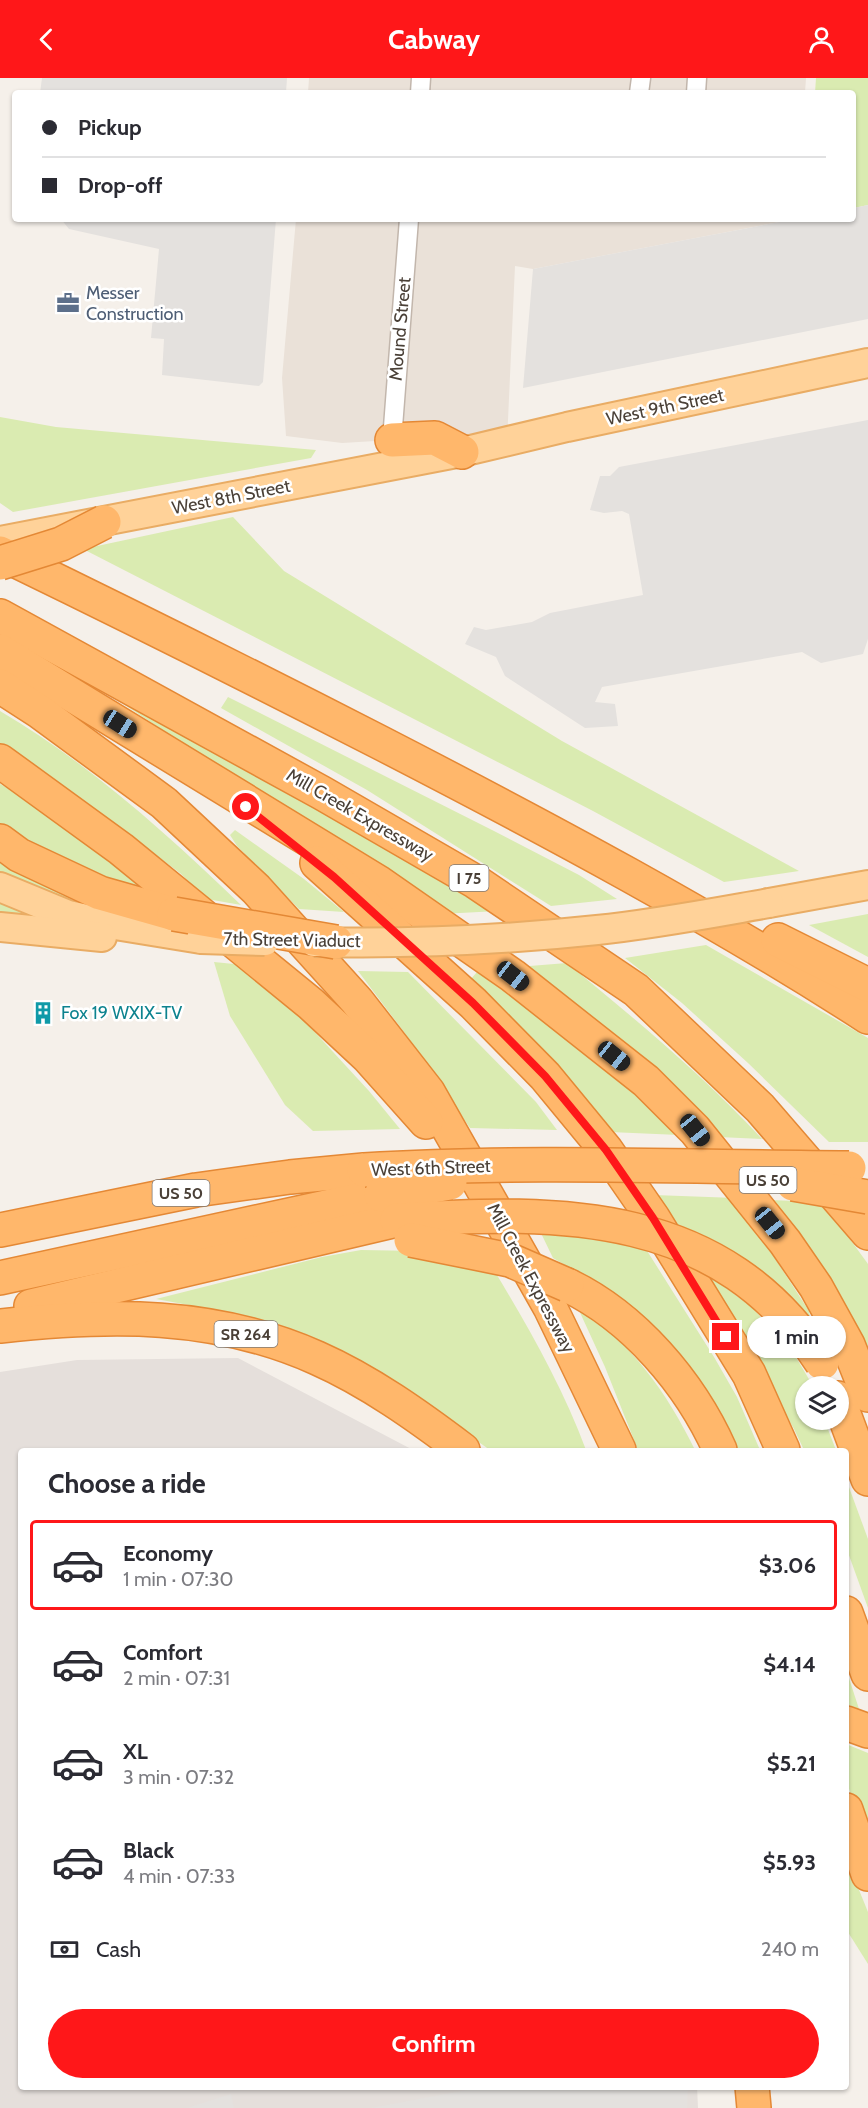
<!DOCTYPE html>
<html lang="en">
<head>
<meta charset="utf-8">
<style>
	:root { --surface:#fff; --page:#f7f7f7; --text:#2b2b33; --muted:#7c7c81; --line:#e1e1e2; --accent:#ff1719 }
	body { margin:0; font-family:Cabin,sans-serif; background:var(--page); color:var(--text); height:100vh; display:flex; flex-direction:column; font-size:22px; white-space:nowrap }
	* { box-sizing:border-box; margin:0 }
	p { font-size:20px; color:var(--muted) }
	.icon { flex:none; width:33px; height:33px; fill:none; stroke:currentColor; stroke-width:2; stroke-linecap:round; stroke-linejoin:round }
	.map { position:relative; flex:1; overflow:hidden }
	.panel { position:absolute; left:18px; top:1370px; width:831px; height:642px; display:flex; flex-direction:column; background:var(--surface); border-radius:6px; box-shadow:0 2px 4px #0004 }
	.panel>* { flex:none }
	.hud { position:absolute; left:12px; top:12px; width:844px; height:132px; border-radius:6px; box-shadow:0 2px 4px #0004; display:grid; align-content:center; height:132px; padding:0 30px; background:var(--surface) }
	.controls { position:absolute; left:795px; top:1298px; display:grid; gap:12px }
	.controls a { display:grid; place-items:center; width:54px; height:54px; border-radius:50%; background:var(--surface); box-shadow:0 2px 4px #0004; font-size:30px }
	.end { position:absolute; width:27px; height:27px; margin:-14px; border:8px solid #ff1719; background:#fff; box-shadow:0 0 0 3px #fff }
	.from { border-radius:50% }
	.bubble { position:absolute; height:42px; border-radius:21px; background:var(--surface); box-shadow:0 2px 4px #0004; font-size:20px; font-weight:700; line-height:42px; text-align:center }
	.car { position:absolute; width:18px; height:36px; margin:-18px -9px; border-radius:8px; box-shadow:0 0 4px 2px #0007; background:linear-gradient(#222 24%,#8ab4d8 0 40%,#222 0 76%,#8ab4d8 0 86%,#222 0) }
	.hud b { display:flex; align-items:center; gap:21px; height:57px; font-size:22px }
	.hud b+b { border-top:2px solid var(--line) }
	.hud i { width:15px; height:15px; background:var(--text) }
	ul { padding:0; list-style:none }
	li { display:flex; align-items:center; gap:18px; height:90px; margin:0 12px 9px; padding:0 18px; border:3px solid transparent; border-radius:6px }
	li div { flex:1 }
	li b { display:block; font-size:22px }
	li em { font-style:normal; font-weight:700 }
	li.current { border-color:var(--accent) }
	li>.icon { width:54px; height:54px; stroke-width:1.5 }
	h2 { padding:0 30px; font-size:27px; line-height:72px }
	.pay { display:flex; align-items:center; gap:15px; height:66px; padding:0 30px; font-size:22px }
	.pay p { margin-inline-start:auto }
	.primary-button { display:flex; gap:12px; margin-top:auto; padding:12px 30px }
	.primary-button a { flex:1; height:69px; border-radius:36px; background:var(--accent); color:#fff; font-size:24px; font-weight:700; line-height:69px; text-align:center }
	header { display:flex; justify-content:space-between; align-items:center; height:78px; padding:0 30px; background:var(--accent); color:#fff; font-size:27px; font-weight:700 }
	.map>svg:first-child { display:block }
</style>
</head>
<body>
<header><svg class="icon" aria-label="back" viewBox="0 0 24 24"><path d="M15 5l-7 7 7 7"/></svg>Cabway<svg class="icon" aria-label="person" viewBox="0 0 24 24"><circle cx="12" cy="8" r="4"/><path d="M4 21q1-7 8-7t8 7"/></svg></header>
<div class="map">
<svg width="868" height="2030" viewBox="0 0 868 2030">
	<rect width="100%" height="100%" fill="#f5f0ea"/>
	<g fill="#eae1d8">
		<polygon points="309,0 806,0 805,15 308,15"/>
		<polygon points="296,141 795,141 533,191 515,188 507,364 392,362 342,365 286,358 282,300"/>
	</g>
	<polygon fill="#e5dfdb" points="238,1280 413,1372 21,1372 21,2008 697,2008 698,2030 0,2030 0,1294 77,1282"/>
	<g fill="#daebb1">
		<polygon points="816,0 868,0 868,127 854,130 854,15 815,15"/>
		<polygon points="0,339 56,349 316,372 311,380 13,434 0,425"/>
		<polygon points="233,439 284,493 562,663 799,793 724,804 593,733 83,471"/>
		<polygon points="81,598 498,833 441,836"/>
		<polygon points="228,619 494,753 579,797 617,821 551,828 367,712 221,630"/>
		<path d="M0,633C90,686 166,755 241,827L207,821L180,795L118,749L0,667Z"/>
		<polygon points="0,706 38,727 151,812 119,808 0,749"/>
		<polygon points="235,752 304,801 344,834 299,831 237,768 230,757"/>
		<polygon points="0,777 72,817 69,825 34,812 0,795"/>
		<polygon points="0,822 26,835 23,846 0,843"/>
		<polygon points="868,836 868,879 809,847"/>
		<polygon points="706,867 868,960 868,1064 829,1064 748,985 682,925 625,880"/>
		<polygon points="214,884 254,888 369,1013 400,1051 313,1053 285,1027 230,938"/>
		<path d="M567,885C635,941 702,996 762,1061L719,1059L517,889Z"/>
		<polygon points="358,893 408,894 536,1024 557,1052 470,1050 404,954"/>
		<polygon points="477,894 529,931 639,1017 679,1057 610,1054 470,902"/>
		<polygon points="654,1117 736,1120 809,1233 812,1255 677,1149"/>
		<polygon points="769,1122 823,1124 868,1186 868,1288"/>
		<polygon points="539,1151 644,1168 714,1279 737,1319 760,1372 732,1372 594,1204 553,1180"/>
		<path d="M361,1172L418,1173L491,1187C527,1247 562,1307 586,1372H490L433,1332L271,1247L232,1235L156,1221L322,1179Z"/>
		<polygon points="708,1197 752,1229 797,1281 813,1308 806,1308 806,1341 824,1341 836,1372 804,1372 794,1351"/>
		<path d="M577,1228C632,1266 666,1313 695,1372H638L605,1289Z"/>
		<polygon points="846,1401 868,1461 868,1530 846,1469"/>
		<polygon points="846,1591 859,1631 846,1626"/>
		<polygon points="846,1666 868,1675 868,1772 846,1701"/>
		<polygon points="846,1780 868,1834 868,1886 846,1851"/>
	</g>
	<g fill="#e4e1de">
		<polygon points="42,0 287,0 286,15 40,15"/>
		<polygon points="868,127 868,241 523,310 533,191 795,141 854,141 854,130"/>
		<polygon points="61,141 276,141 263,304 259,308 162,297 164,261 151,260 159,171 69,151"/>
		<polygon points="868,342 868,561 863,576 821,585 802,574 602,609 595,624 615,626 618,648 585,650 505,598 496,579 465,566 474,549 486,552 532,544 550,535 643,517 629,436 622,433 604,435 590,432 600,398 610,398 619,389"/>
		<polygon points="488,2008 688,2009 687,2030 371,2030"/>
		<polygon points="231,2016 234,2030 187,2030"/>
	</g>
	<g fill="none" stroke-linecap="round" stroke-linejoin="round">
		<g stroke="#c2b6ac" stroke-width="21">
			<g id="minor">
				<polyline points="420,15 421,0"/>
				<polyline points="639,15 641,0"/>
				<polyline points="696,15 697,0"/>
				<polyline points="392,362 409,141"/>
			</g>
		</g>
		<g stroke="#e9ac64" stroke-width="32">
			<g id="primary">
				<polyline points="0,463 462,374 567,349 868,285"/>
				<polyline points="0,809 68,837 109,846 201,861"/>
				<polyline points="769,825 868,807"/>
				<polyline points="0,849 102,859"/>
			</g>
		</g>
		<g stroke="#e48835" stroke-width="36">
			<g id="motorway">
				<polyline points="392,362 435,360 462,374"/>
				<path d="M0,475C128,537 254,600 381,665C546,750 711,838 868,939"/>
				<polyline points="0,538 322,715 476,804 636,912 760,1030 868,1155"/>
				<polyline points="0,573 378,804 513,898 646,1003 695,1052 785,1164 816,1209 848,1267 868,1317"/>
				<polyline points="0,608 40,634 164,725 256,811 357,923 428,1014 550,1229 619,1372"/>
				<polyline points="0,683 121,771 311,926 368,979 426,1044"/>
				<polyline points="0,763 19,777 100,815 174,836"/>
				<polyline points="317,785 473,925 545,998 606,1072 653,1140 749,1296 783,1372"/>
				<polyline points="778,862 868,907"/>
				<polyline points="0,1152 196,1112 290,1099 364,1092"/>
				<polyline points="0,1200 381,1117"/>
				<path d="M567,1207C634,1239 690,1305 720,1372"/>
				<polyline points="31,1228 397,1142"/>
				<path d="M0,1248C109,1236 214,1234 317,1280C369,1303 418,1338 463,1372"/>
				<polyline points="838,1320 868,1401"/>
				<polyline points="846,1535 868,1596"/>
				<polyline points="846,1645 868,1653"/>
				<polyline points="846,1732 868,1796"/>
				<polyline points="752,2008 754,2030"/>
			</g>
		</g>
		<use href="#minor" stroke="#fff" stroke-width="18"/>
		<use href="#primary" stroke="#ffd299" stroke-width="28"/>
		<use href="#motorway" stroke="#ffb76b" stroke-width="33"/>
		<g stroke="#e9ac64" stroke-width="32" stroke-linecap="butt">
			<g id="primary-bridge">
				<polyline points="201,861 265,863"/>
				<path d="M314,864C408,866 504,862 597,852C655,846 712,835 769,825"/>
			</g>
		</g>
		<g stroke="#e48835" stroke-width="36" stroke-linecap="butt">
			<g id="motorway-bridge">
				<polyline points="0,485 61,466 104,444"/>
				<polyline points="174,836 336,864"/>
				<path d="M364,1092C525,1082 688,1089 849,1090"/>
				<polyline points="793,1106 868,1119"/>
				<polyline points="381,1117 450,1105"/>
				<path d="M397,1142C562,1132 722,1130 822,1285"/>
				<polyline points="411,1162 510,1182 567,1207"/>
			</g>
		</g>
		<use href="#primary-bridge" stroke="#ffd299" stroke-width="28"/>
		<use href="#motorway-bridge" stroke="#ffb76b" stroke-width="33"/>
	</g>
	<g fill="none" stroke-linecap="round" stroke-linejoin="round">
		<polyline stroke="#ff1719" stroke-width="8" points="246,729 334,799 473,925 545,998 606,1072 653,1140 726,1259"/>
	</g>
	<defs>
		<g id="office-bare" transform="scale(1.8)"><path d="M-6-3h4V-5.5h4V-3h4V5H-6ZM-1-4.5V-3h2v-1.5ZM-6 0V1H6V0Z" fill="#5c6f8a" stroke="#fff" stroke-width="2.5" paint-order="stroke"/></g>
		<g id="building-bare" transform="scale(1.8)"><path d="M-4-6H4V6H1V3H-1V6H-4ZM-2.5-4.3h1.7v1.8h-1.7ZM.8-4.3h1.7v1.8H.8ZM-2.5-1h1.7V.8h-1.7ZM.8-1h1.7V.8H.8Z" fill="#0f9aa8" stroke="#fff" stroke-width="2.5" paint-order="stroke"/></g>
	</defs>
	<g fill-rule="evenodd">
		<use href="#office-bare" x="68" y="225"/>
		<use href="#building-bare" x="43" y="935"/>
	</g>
	<g text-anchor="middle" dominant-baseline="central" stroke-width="5" stroke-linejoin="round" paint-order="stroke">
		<g fill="#fff" stroke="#807973" stroke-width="1.5">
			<rect x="449.5" y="787" width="39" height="26" rx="4.5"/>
			<rect x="739.5" y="1089" width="57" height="26" rx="4.5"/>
			<rect x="152.5" y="1102" width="57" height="26" rx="4.5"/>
			<rect x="214.5" y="1243" width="63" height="26" rx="4.5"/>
		</g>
		<g font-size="16" font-weight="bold" fill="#4a4037">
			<text x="469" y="800">I 75</text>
			<text x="768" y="1102">US 50</text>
			<text x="181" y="1115">US 50</text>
			<text x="246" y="1256">SR 264</text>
		</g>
		<g font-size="18" fill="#4e5e75" stroke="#fff" text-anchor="start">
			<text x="86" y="215">Messer<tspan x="86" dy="21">Construction</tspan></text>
		</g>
		<g font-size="18" fill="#4a4037" stroke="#fff">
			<text transform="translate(400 251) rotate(-85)">Mound Street</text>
			<text transform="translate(665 329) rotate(-12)">West 9th Street</text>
			<text transform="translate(231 419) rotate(-11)">West 8th Street</text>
			<text transform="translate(360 737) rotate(30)">Mill Creek Expressway</text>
			<text transform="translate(292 862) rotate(1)">7th Street Viaduct</text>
			<text transform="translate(431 1090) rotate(-2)">West 6th Street</text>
			<text transform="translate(531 1200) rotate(62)">Mill Creek Expressway</text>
		</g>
		<g font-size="18" fill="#0d838f" stroke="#fff" text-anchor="start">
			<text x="61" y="935">Fox 19 WXIX-TV</text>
		</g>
	</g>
</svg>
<div class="controls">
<a><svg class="icon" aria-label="layers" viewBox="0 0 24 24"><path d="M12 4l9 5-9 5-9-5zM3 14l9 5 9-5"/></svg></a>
</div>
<i class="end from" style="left:246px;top:729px"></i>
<i class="end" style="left:726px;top:1259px"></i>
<div class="bubble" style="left:747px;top:1238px;width:99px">1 min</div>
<i class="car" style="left:120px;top:646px;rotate:122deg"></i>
<i class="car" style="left:513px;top:898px;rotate:128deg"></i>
<i class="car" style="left:614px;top:978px;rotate:129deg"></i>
<i class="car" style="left:695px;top:1052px;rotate:141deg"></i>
<i class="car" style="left:770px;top:1145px;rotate:141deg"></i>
<div class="hud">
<b><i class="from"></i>Pickup</b>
<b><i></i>Drop-off</b>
</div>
<section class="panel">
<h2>Choose a ride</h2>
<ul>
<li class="current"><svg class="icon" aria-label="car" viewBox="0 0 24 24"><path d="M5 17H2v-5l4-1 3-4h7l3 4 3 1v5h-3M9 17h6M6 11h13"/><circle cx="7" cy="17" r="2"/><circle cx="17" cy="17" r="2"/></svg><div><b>Economy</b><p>1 min · 07:30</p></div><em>$3.06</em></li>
<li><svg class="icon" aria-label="car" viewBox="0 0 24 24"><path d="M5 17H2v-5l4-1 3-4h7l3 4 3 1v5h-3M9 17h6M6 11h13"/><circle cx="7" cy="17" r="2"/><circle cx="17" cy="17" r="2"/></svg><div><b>Comfort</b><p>2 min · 07:31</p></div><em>$4.14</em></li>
<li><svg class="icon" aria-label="car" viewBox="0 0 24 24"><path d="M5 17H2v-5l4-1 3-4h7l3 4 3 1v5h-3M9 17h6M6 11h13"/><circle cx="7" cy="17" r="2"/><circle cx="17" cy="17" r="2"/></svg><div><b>XL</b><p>3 min · 07:32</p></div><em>$5.21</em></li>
<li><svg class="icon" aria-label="car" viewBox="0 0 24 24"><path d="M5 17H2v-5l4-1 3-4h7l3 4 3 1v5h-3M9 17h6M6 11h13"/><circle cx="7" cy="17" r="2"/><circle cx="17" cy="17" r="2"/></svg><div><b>Black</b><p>4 min · 07:33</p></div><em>$5.93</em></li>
</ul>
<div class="pay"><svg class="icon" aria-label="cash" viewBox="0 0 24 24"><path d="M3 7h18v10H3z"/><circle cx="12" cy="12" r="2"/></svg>Cash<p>240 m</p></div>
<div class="primary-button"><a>Confirm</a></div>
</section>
</div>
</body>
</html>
